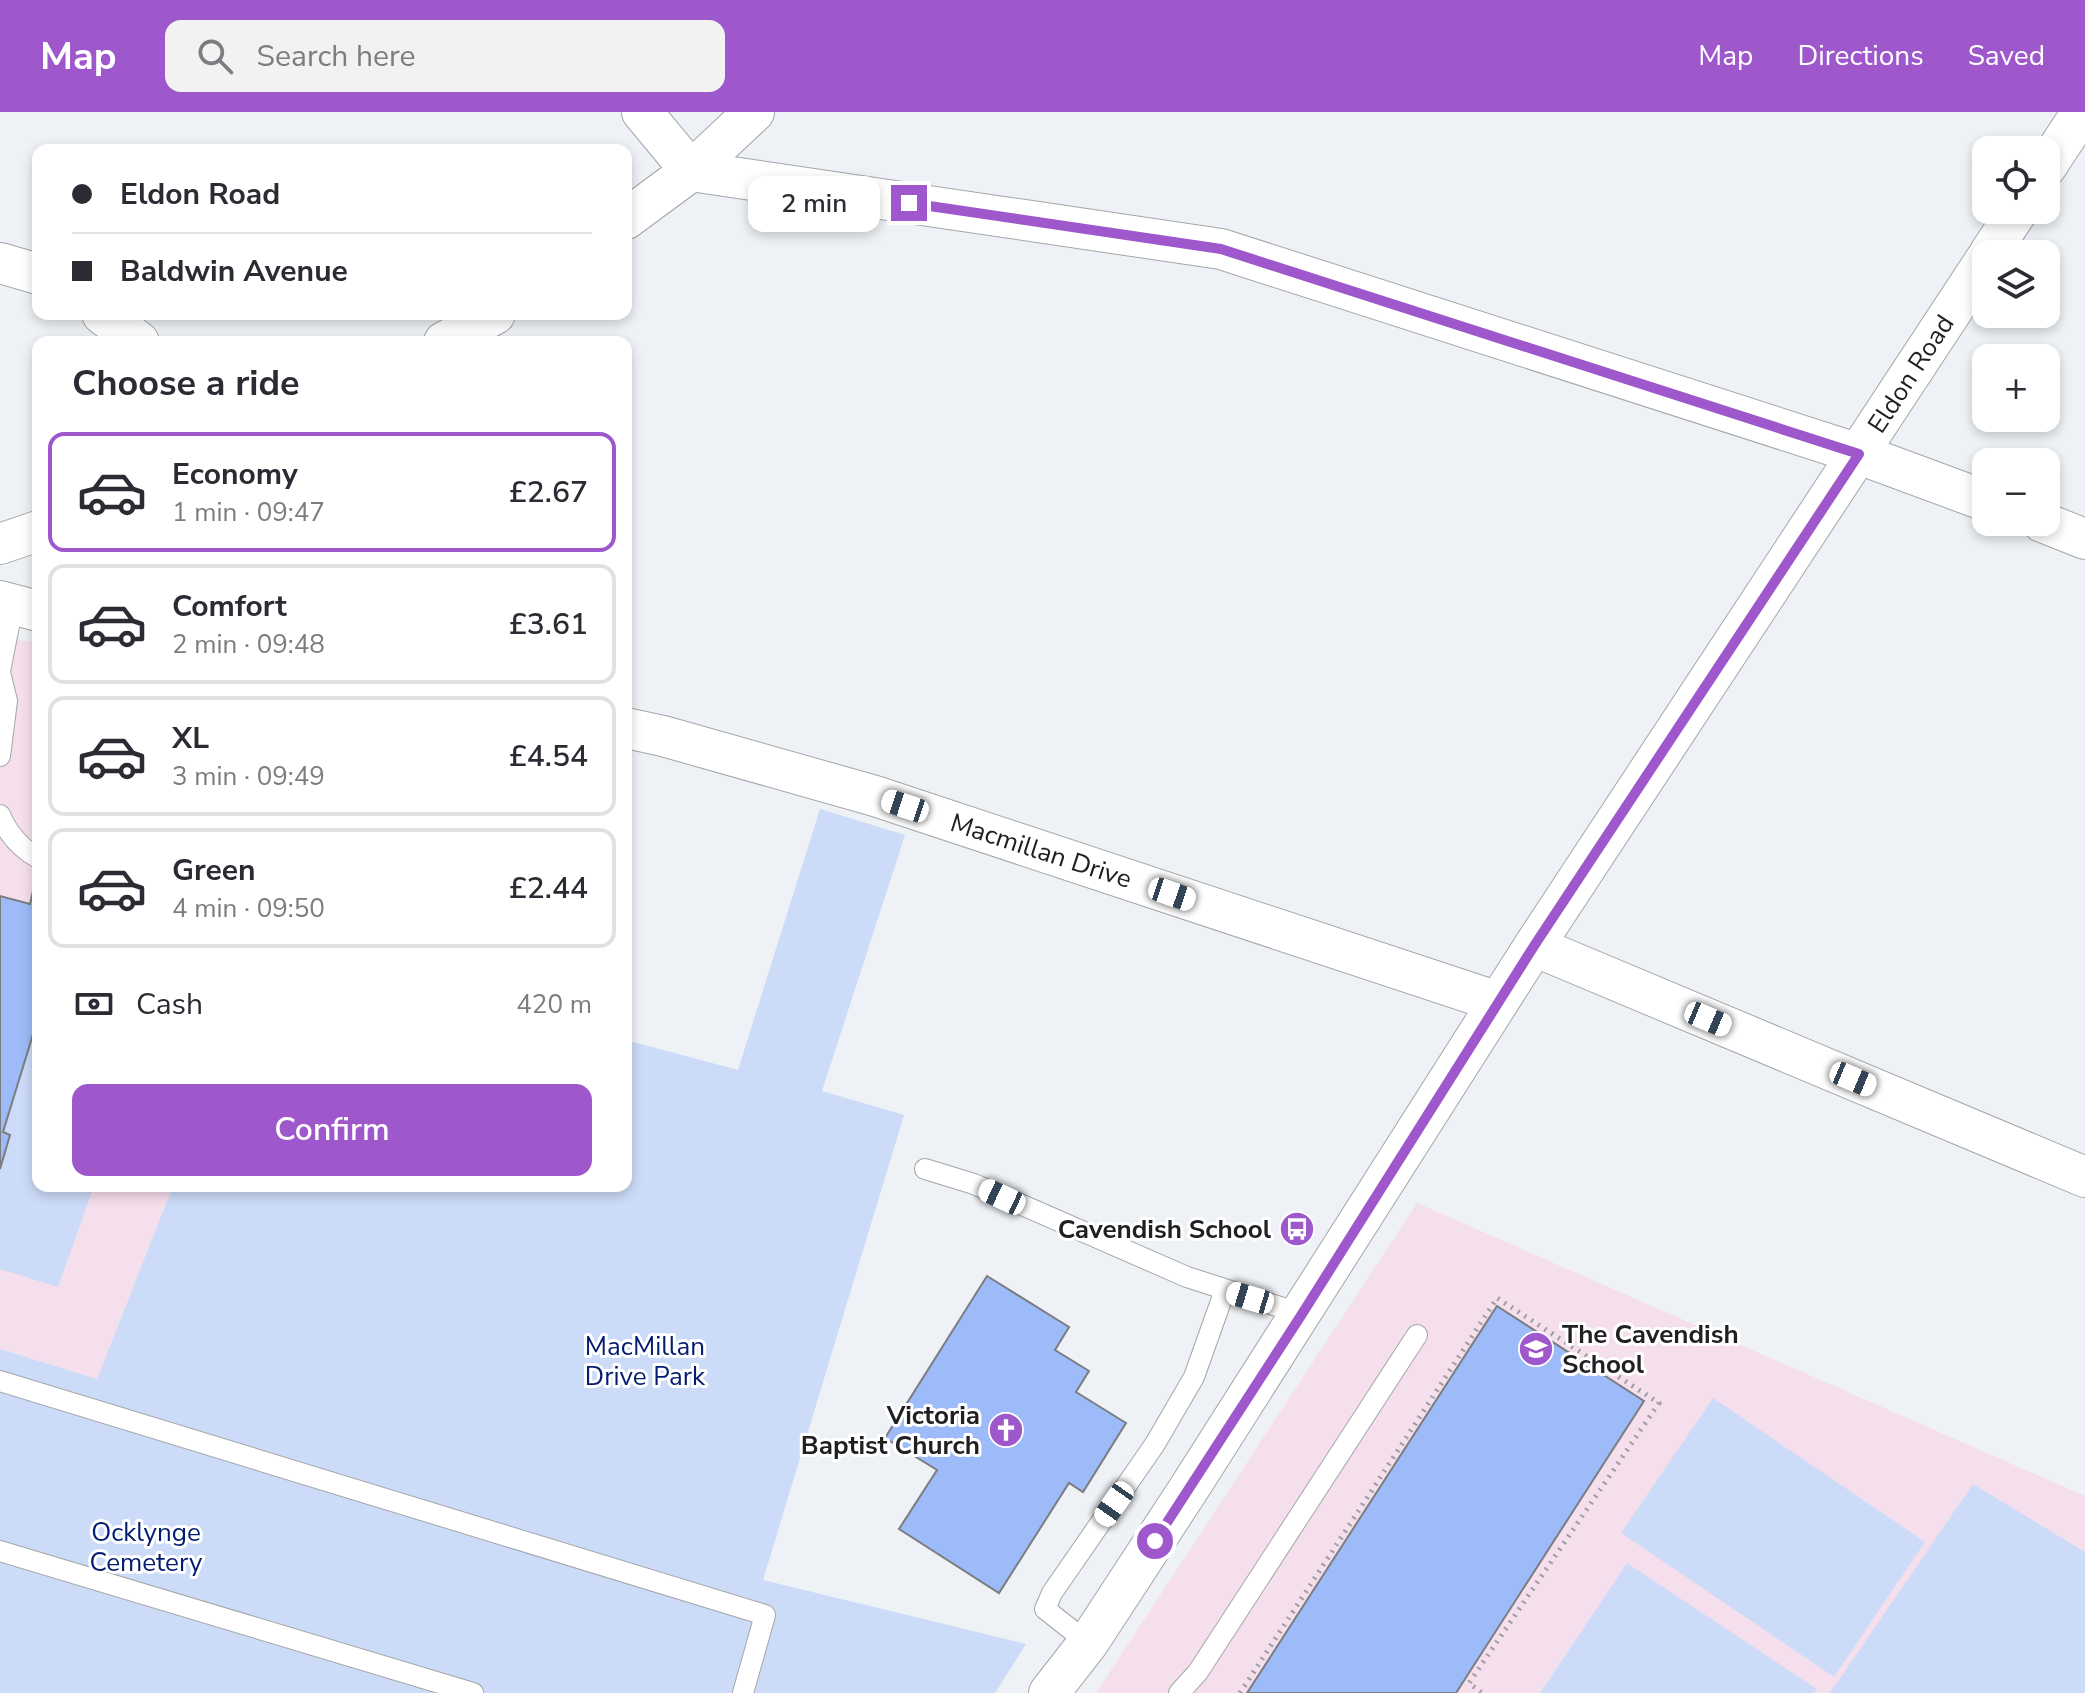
<!DOCTYPE html>
<html lang="en">
<head>
<meta charset="utf-8">
<style>
	:root { --surface:#fff; --page:#f2f2f3; --text:#2b2b33; --muted:#7c7c81; --line:#e1e1e2; --accent:#9e58cc }
	body { margin:0; font-family:"Nunito Sans",sans-serif; background:var(--page); color:var(--text); height:100vh; display:flex; flex-direction:column; font-size:30px; white-space:nowrap }
	* { box-sizing:border-box; margin:0 }
	p { font-size:26px; color:var(--muted) }
	.icon { flex:none; width:44px; height:44px; fill:none; stroke:currentColor; stroke-width:2; stroke-linecap:round; stroke-linejoin:round }
	.map { position:relative; flex:1; overflow:hidden }
	.side { position:absolute; left:32px; top:224px; width:600px; height:856px; display:flex; flex-direction:column; background:var(--surface); border-radius:16px; box-shadow:0 4px 12px #0003 }
	.side>* { flex:none }
	.hud { position:absolute; left:32px; top:32px; width:600px; height:176px; border-radius:16px; box-shadow:0 4px 12px #0003; display:grid; align-content:center; height:176px; padding:0 40px; background:var(--surface) }
	.fabs { position:absolute; left:1972px; top:24px; display:grid; gap:16px }
	.fabs a { display:grid; place-items:center; width:88px; height:88px; border-radius:16px; background:var(--surface); box-shadow:0 4px 12px #0003; font-size:40px }
	.end { position:absolute; width:36px; height:36px; margin:-18px; border:10px solid #9e58cc; background:#fff; box-shadow:0 0 0 4px #fff }
	.from { border-radius:50% }
	.bubble { position:absolute; height:56px; border-radius:16px; background:var(--surface); box-shadow:0 4px 12px #0003; font-size:26px; font-weight:600; line-height:56px; text-align:center }
	.car { position:absolute; width:24px; height:48px; margin:-24px -12px; border-radius:10px; box-shadow:0 0 6px 2px #0007; background:linear-gradient(#fff 24%,#345 0 40%,#fff 0 76%,#345 0 86%,#fff 0) }
	.hud b { display:flex; align-items:center; gap:28px; height:76px; font-size:30px }
	.hud b+b { border-top:2px solid var(--line) }
	.hud i { width:20px; height:20px; background:var(--text) }
	ul { padding:0; list-style:none }
	li { display:flex; align-items:center; gap:24px; height:120px; margin:0 16px 12px; padding:0 24px; border:4px solid var(--line); border-radius:16px }
	li div { flex:1 }
	li b { display:block; font-size:30px }
	li em { font-style:normal; font-weight:600 }
	li.selected { border-color:var(--accent) }
	li>.icon { width:72px; height:72px; stroke-width:1.5 }
	h2 { padding:0 40px; font-size:36px; line-height:96px }
	.pay { display:flex; align-items:center; gap:20px; height:88px; padding:0 40px; font-size:30px }
	.pay p { margin-inline-start:auto }
	.cta { display:flex; gap:16px; margin-top:auto; padding:16px 40px }
	.cta a { flex:1; height:92px; border-radius:16px; background:var(--accent); color:#fff; font-size:32px; font-weight:600; line-height:92px; text-align:center }
	header { display:flex; align-items:center; gap:48px; box-sizing:border-box; height:112px; padding:0 40px; background:var(--accent); color:#fff }
	header strong { font-size:38px }
	nav { display:flex; gap:44px; margin-inline-start:auto; font-size:28px }
	.search { width:560px; height:72px; background:var(--page); display:flex; align-items:center; gap:20px; box-sizing:border-box; padding:0 28px; border-radius:16px; color:var(--muted); font-size:30px }
	.map>svg:first-child { display:block }
</style>
</head>
<body>
<header>
<strong>Map</strong>
<div class="search"><svg class="icon" aria-label="search" viewBox="0 0 24 24"><circle cx="10" cy="10" r="6"/><path d="M15 15l6 6"/></svg>Search here</div>
<nav><a>Map</a><a>Directions</a><a>Saved</a></nav>
</header>
<div class="map">
<svg width="2085" height="1581" viewBox="0 0 2085 1581">
	<rect width="100%" height="100%" fill="#eef1f5"/>
	<g fill="#f6dfec">
		<polygon points="0,525 38,531 38,1074 173,1074 97,1267 0,1237"/>
		<polygon points="1417,1091 2085,1384 2085,1581 1096,1581"/>
	</g>
	<g fill="#ccdbf8">
		<polygon points="820,697 905,723 822,979 904,1003 763,1468 1026,1532 995,1581 0,1581 0,1237 97,1267 173,1074 626,1074 626,928 738,958"/>
		<polygon points="38,906 38,1074 94,1074 58,1175 0,1157 0,1057 10,1023 3,1020"/>
		<polygon points="1713,1286 1925,1430 1834,1565 1621,1421"/>
		<polygon points="1973,1372 2085,1440 2085,1581 1830,1581"/>
		<polygon points="1627,1451 1817,1577 1814,1581 1540,1581"/>
	</g>
	<g fill="#9dbbf8" stroke="#7b7d81" stroke-width="2">
		<polygon points="33,779 38,781 38,906 3,1020 10,1023 0,1057 0,784 30,792"/>
		<polygon points="987,1164 1069,1215 1055,1238 1089,1259 1076,1280 1126,1311 1083,1380 1069,1371 999,1481 899,1417 937,1358 885,1326"/>
		<polygon points="1497,1194 1644,1289 1456,1581 1247,1581"/>
	</g>
	<g fill="none" stroke-linecap="round" stroke-linejoin="round">
		<g stroke="#a4a6a9" stroke-width="22">
			<g id="service">
				<polyline points="0,559 13,494"/>
				<polyline points="0,560 7,589 0,644"/>
				<path d="M0,703C8,722 20,736 38,746"/>
				<polyline points="925,1057 974,1072 1187,1165 1302,1202"/>
				<polyline points="0,1269 765,1503 743,1581"/>
				<polyline points="0,1439 473,1581"/>
				<polyline points="1088,1531 1045,1497 1052,1481 1155,1332 1194,1265 1225,1178"/>
				<polyline points="1179,1581 1198,1560 1417,1223"/>
			</g>
		</g>
		<g stroke="#a4a6a9" stroke-width="42">
			<g id="minor">
				<polyline points="642,0 691,59 1221,137 1859,342 1986,389"/>
				<polyline points="2046,55 2082,0"/>
				<polyline points="626,107 691,59 754,0"/>
				<polyline points="1989,142 2018,98"/>
				<polyline points="0,151 38,162"/>
				<polyline points="102,202 139,230"/>
				<polyline points="444,230 495,202"/>
				<polyline points="2042,410 2085,427"/>
				<polyline points="0,432 38,419"/>
				<polyline points="0,489 38,499"/>
				<polyline points="626,616 663,624 875,684 1498,890"/>
				<polyline points="1534,834 2085,1065"/>
				<polyline points="1049,1581 1088,1531 1188,1378 1534,834 1986,147"/>
			</g>
		</g>
		<polyline stroke="#9d9ea2" stroke-width="5" stroke-dasharray="2 6" stroke-linecap="butt" points="1240,1581 1497,1186 1659,1291 1469,1571 1482,1581"/>
		<use href="#service" stroke="#fff" stroke-width="20"/>
		<use href="#minor" stroke="#fff" stroke-width="40"/>
	</g>
	<g fill="none" stroke-linecap="round" stroke-linejoin="round">
		<polyline stroke="#9e58cc" stroke-width="10" points="909,91 1221,137 1859,342 1534,834 1302,1202 1155,1429"/>
	</g>
	<defs>
		<g id="bus-disc" transform="scale(1.8)"><circle r="9.5" fill="#9e58cc" stroke="#fff"/><path d="M-5-6H5V4H4V6H2V4H-2V6H-4V4H-5ZM-3.5-4V0h7V-4ZM-3.5 1.2v1.5H-2V1.2ZM2 1.2v1.5H3.5V1.2Z" fill="#fff"/></g>
		<g id="school-disc" transform="scale(1.8)"><circle r="9.5" fill="#9e58cc" stroke="#fff"/><path d="M0-5L7-2L0 1L-7-2ZM-4 1L0 2.5L4 1V4Q0 6-4 4Z" fill="#fff"/></g>
		<g id="church-disc" transform="scale(1.8)"><circle r="9.5" fill="#9e58cc" stroke="#fff"/><path d="M-1.2-6h2.4v3.5h3.3v2.4h-3.3V6h-2.4V-.1h-3.3v-2.4h3.3Z" fill="#fff"/></g>
	</defs>
	<g fill-rule="evenodd">
		<use href="#bus-disc" x="1297" y="1117"/>
		<use href="#school-disc" x="1536" y="1237"/>
		<use href="#church-disc" x="1006" y="1318"/>
	</g>
	<g text-anchor="middle" dominant-baseline="central" stroke-width="6" stroke-linejoin="round" paint-order="stroke">
		<g font-size="26" fill="#202022" stroke="#fff">
			<text transform="translate(1911 262) rotate(-57)">Eldon Road</text>
			<text transform="translate(1041 739) rotate(18)">Macmillan Drive</text>
		</g>
		<g font-size="26" font-weight="bold" fill="#202022" stroke="#fff" text-anchor="end">
			<text x="1271" y="1117">Cavendish School</text>
			<text x="1562" y="1222" text-anchor="start">The Cavendish<tspan x="1562" dy="30">School</tspan></text>
			<text x="980" y="1303">Victoria<tspan x="980" dy="30">Baptist Church</tspan></text>
		</g>
		<g font-size="26" fill="#021c70" stroke="#fff">
			<text x="645" y="1234">MacMillan<tspan x="645" dy="30">Drive Park</tspan></text>
			<text x="146" y="1420">Ocklynge<tspan x="146" dy="30">Cemetery</tspan></text>
		</g>
	</g>
</svg>
<div class="fabs">
<a><svg class="icon" aria-label="locate" viewBox="0 0 24 24"><circle cx="12" cy="12" r="6"/><path d="M12 2v4M12 18v4M2 12h4M18 12h4"/></svg></a>
<a><svg class="icon" aria-label="layers" viewBox="0 0 24 24"><path d="M12 4l9 5-9 5-9-5zM3 14l9 5 9-5"/></svg></a>
<a>+</a>
<a>−</a>
</div>
<i class="end from" style="left:1155px;top:1429px"></i>
<i class="end" style="left:909px;top:91px"></i>
<div class="bubble" style="left:748px;top:64px;width:132px">2 min</div>
<i class="car" style="left:905px;top:694px;rotate:288deg"></i>
<i class="car" style="left:1172px;top:782px;rotate:109deg"></i>
<i class="car" style="left:1708px;top:907px;rotate:113deg"></i>
<i class="car" style="left:1853px;top:967px;rotate:113deg"></i>
<i class="car" style="left:1002px;top:1085px;rotate:295deg"></i>
<i class="car" style="left:1250px;top:1186px;rotate:287deg"></i>
<i class="car" style="left:1114px;top:1392px;rotate:215deg"></i>
<div class="hud">
<b><i class="from"></i>Eldon Road</b>
<b><i></i>Baldwin Avenue</b>
</div>
<section class="side">
<h2>Choose a ride</h2>
<ul>
<li class="selected"><svg class="icon" aria-label="car" viewBox="0 0 24 24"><path d="M5 17H2v-5l4-1 3-4h7l3 4 3 1v5h-3M9 17h6M6 11h13"/><circle cx="7" cy="17" r="2"/><circle cx="17" cy="17" r="2"/></svg><div><b>Economy</b><p>1 min · 09:47</p></div><em>£2.67</em></li>
<li><svg class="icon" aria-label="car" viewBox="0 0 24 24"><path d="M5 17H2v-5l4-1 3-4h7l3 4 3 1v5h-3M9 17h6M6 11h13"/><circle cx="7" cy="17" r="2"/><circle cx="17" cy="17" r="2"/></svg><div><b>Comfort</b><p>2 min · 09:48</p></div><em>£3.61</em></li>
<li><svg class="icon" aria-label="car" viewBox="0 0 24 24"><path d="M5 17H2v-5l4-1 3-4h7l3 4 3 1v5h-3M9 17h6M6 11h13"/><circle cx="7" cy="17" r="2"/><circle cx="17" cy="17" r="2"/></svg><div><b>XL</b><p>3 min · 09:49</p></div><em>£4.54</em></li>
<li><svg class="icon" aria-label="car" viewBox="0 0 24 24"><path d="M5 17H2v-5l4-1 3-4h7l3 4 3 1v5h-3M9 17h6M6 11h13"/><circle cx="7" cy="17" r="2"/><circle cx="17" cy="17" r="2"/></svg><div><b>Green</b><p>4 min · 09:50</p></div><em>£2.44</em></li>
</ul>
<div class="pay"><svg class="icon" aria-label="cash" viewBox="0 0 24 24"><path d="M3 7h18v10H3z"/><circle cx="12" cy="12" r="2"/></svg>Cash<p>420 m</p></div>
<div class="cta"><a>Confirm</a></div>
</section>
</div>
</body>
</html>
